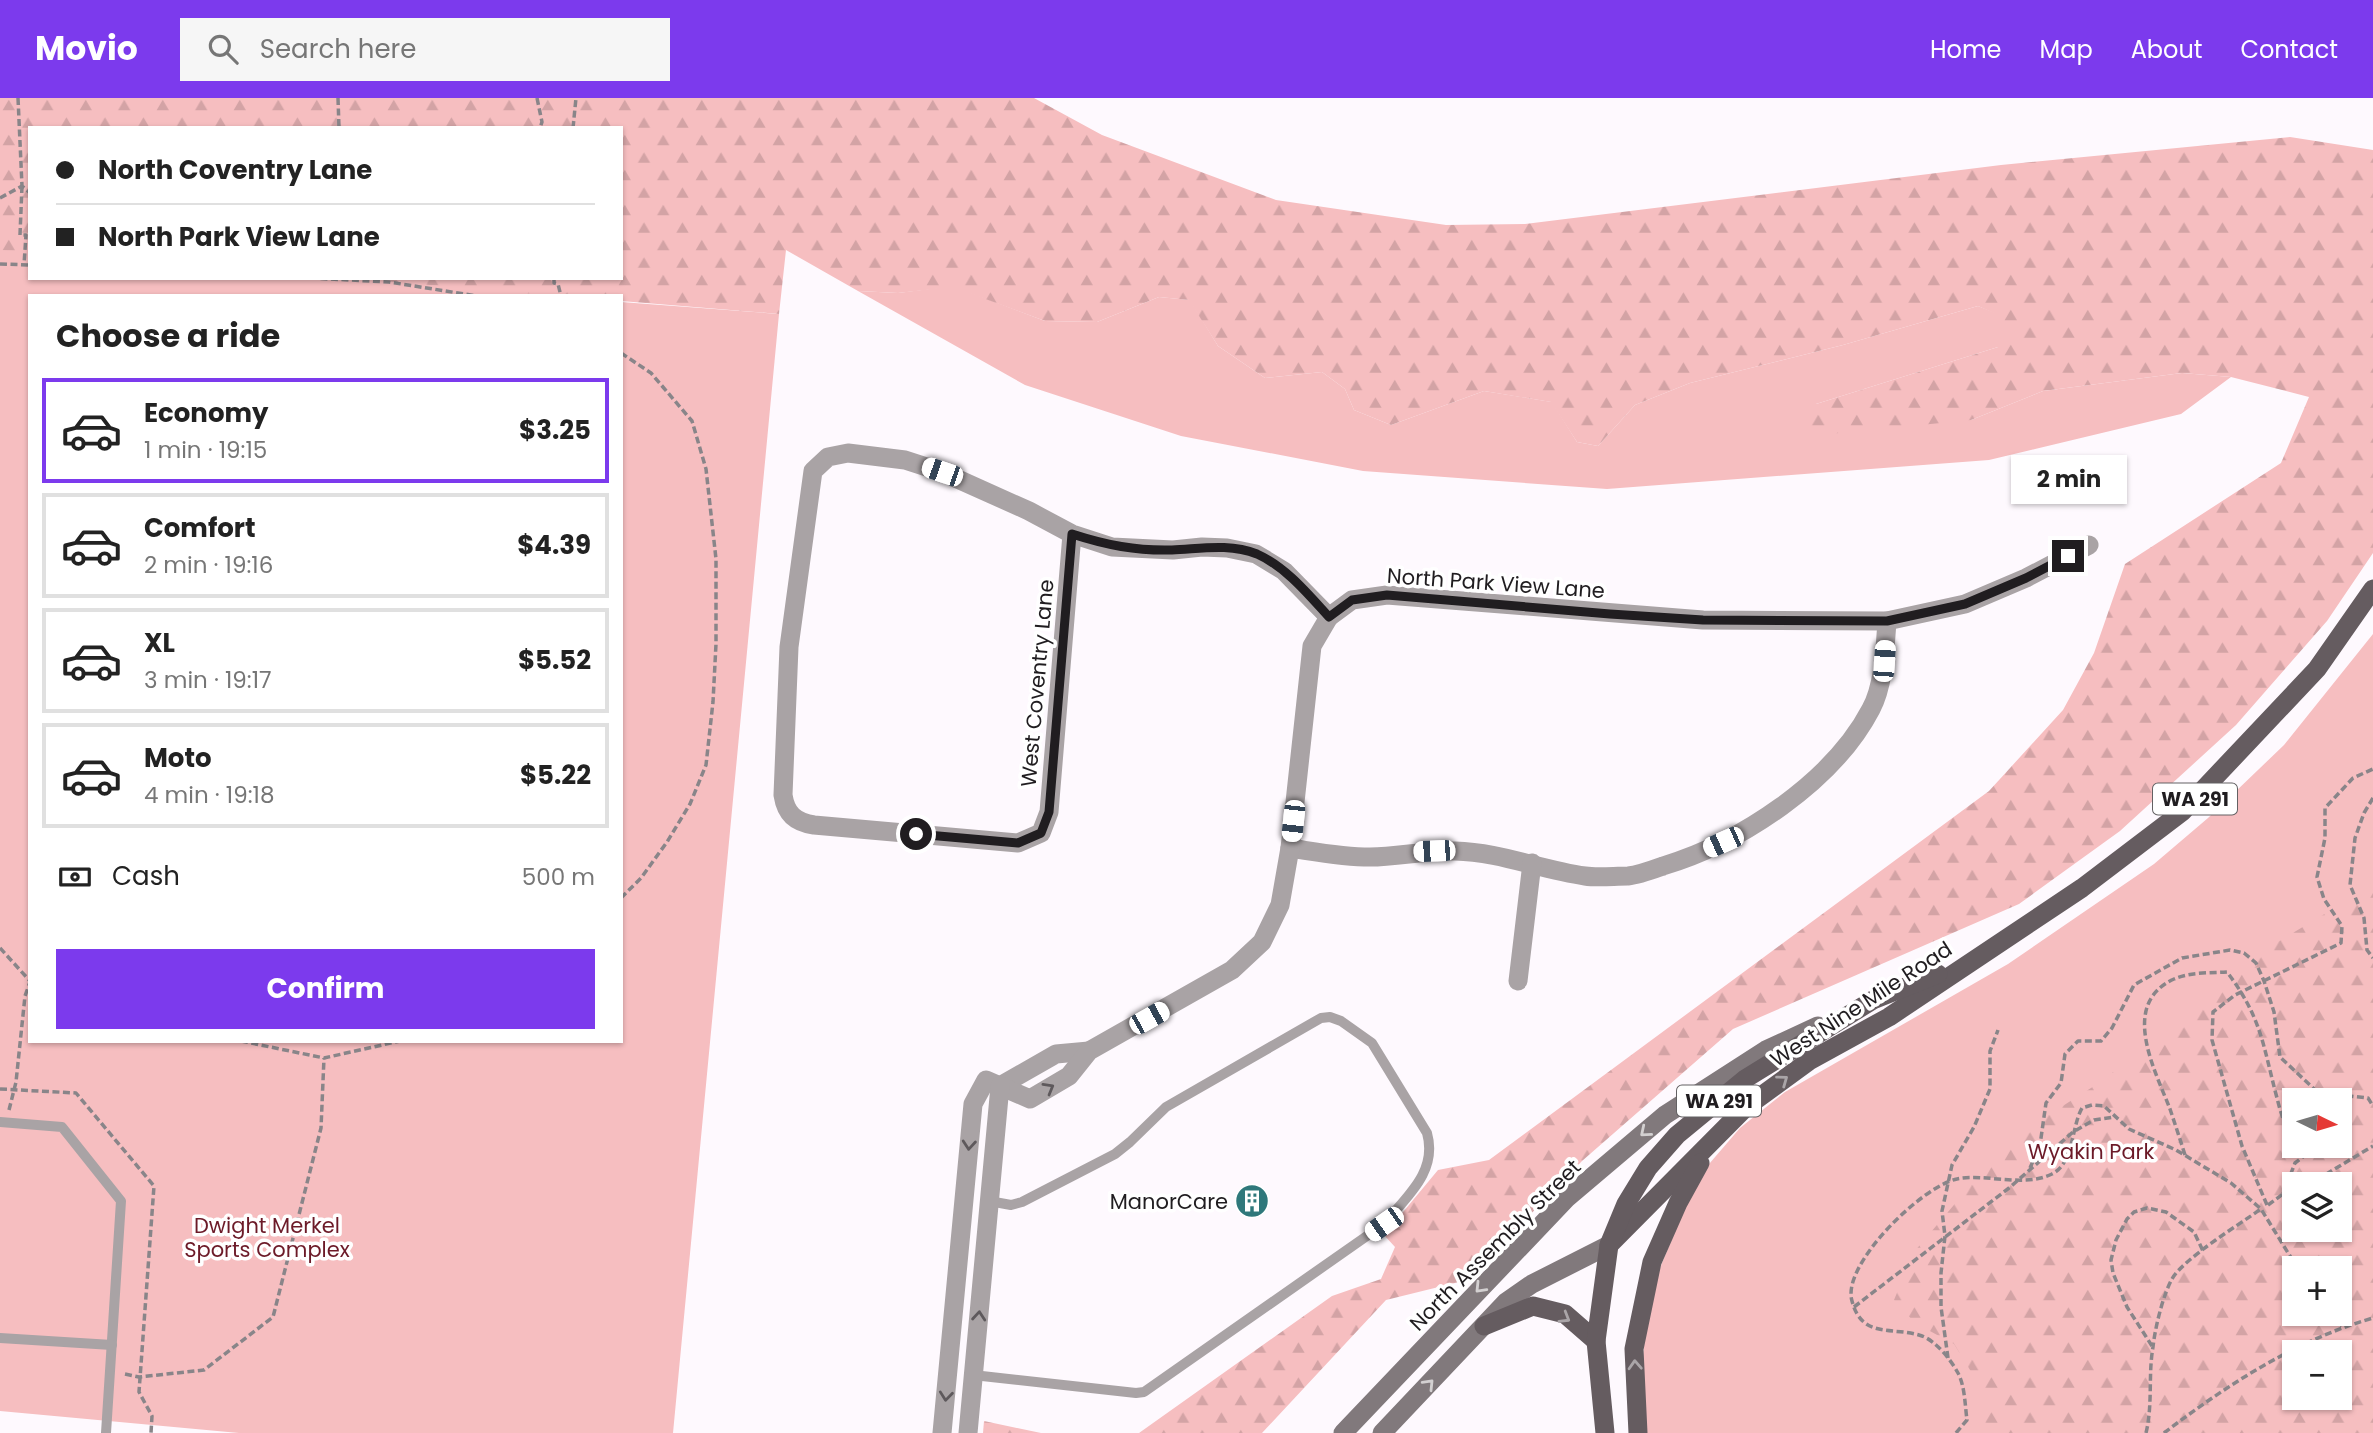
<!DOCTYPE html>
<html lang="en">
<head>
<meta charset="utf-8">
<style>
	:root { --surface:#fff; --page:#f6f6f6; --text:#222; --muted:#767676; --line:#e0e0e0; --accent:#7c3aed }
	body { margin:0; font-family:Poppins,sans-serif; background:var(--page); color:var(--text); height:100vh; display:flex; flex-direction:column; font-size:26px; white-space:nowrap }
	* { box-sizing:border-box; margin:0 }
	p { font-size:23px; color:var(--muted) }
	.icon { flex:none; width:38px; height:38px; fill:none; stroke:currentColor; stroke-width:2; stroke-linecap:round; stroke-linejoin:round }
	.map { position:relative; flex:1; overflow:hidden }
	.panel { position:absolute; left:28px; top:196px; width:595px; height:749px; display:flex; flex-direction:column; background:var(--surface); border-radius:0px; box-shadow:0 2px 5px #0004 }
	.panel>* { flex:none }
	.banner { position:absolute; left:28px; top:28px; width:595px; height:154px; border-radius:0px; box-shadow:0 2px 5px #0004; display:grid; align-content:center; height:154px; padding:0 28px; background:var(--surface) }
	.needle { width:46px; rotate:95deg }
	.controls { position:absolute; left:2282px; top:990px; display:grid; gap:14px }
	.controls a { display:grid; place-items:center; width:70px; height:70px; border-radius:0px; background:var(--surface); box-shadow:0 2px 5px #0004; font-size:35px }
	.end { position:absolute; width:32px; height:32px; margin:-16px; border:9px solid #201d20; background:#fff; box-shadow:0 0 0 4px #fff }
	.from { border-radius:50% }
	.bubble { position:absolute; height:49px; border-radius:0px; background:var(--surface); box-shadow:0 2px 5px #0004; font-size:23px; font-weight:700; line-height:49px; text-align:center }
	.car { position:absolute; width:21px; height:42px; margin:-21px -10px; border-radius:9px; box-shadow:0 0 5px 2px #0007; background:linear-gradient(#fff 24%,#345 0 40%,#fff 0 76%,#345 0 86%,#fff 0) }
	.banner b { display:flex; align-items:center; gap:24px; height:66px; font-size:26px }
	.banner b+b { border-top:2px solid var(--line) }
	.banner i { width:18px; height:18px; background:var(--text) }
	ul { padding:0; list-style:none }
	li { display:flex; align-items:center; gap:21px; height:105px; margin:0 14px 10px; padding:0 14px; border:4px solid var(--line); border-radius:0px }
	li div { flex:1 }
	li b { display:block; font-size:26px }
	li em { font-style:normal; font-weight:700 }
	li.on { border-color:var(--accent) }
	li>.icon { width:63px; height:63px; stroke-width:1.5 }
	h2 { padding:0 28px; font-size:32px; line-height:84px }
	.pay { display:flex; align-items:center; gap:18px; height:77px; padding:0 28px; font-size:26px }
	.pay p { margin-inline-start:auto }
	.primary-button { display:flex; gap:14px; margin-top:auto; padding:14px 28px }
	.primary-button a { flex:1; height:80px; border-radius:0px; background:var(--accent); color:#fff; font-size:28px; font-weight:700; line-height:80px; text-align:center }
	header { display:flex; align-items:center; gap:42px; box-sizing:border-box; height:98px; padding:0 35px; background:var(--accent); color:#fff }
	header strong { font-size:33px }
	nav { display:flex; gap:38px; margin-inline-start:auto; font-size:24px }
	.search { width:490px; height:63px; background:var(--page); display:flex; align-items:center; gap:18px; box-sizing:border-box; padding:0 24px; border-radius:0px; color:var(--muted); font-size:26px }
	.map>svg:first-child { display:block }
</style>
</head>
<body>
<header>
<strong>Movio</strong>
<div class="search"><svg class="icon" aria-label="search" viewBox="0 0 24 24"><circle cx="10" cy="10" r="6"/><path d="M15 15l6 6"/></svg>Search here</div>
<nav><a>Home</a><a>Map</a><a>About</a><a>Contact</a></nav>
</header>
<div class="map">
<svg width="2373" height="1335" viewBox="0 0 2373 1335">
	<defs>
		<pattern id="forest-firs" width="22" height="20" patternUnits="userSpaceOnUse" patternTransform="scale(1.75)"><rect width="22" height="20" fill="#f6bec0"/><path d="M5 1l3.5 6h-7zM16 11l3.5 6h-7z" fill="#d3a3a5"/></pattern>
	</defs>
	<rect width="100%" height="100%" fill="#fef9fe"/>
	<g fill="#f6bec0" fill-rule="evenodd">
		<polygon points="0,0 30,30 30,180 538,180 537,197 547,198 30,198 30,943 621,943 621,204 779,216 673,1335 239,1335 0,1313"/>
		<polygon points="953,188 1045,223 1097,224 1159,199 1190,202 1218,248 1265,280 1322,274 1345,291 1354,312 1391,327 1484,293 1552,304 1577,344 1598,348 1635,307 1690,285 1843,247 1978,208 1998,216 1998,249 1816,306 1971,322 2043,293 2182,275 2231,279 2181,316 1989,362 1607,391 1363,373 1181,338 1025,287 858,193 898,195"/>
		<path d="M2373,536V1335H1645L1641,1284L1648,1199L1697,1080L1740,1030L1785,994L2008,866L2154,766L2208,720L2284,647ZM2294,1003H2340V1048H2294ZM2294,1087H2340V1132H2294ZM2294,1171H2340V1216H2294ZM2294,1255H2340V1300H2294Z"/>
	</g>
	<g fill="url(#forest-firs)" fill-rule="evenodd">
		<polygon points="0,0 1034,0 1102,37 1276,102 1446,127 1525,126 2001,67 2290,39 2373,52 2373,455 2327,523 2236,627 2120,733 2019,806 1733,931 1582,1063 1467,1182 1386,1202 1262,1335 1139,1335 1332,1198 1381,1181 1395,1149 1384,1137 1438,1072 1489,1062 1989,693 2063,612 2094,555 2125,466 2281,365 2309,299 2231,279 2182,275 2043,293 1971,322 1819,337 1800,321 1816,306 1998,249 1998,217 1978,208 1843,247 1690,285 1635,307 1598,348 1577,344 1551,304 1484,293 1391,327 1354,312 1345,291 1322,274 1265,280 1218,248 1189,202 1159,199 1097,224 1045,223 953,189 898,195 858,193 786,152 779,216 621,203 621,198 559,198 347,180 621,180 621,30 30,30 30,154 0,152"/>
		<path d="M2373,787V1335H1986L1983,1293L1954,1246L1915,1225L1894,1202L1914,1154L2009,1042L2102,983L2264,852ZM2294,1003H2340V1048H2294ZM2294,1087H2340V1132H2294ZM2294,1171H2340V1216H2294ZM2294,1255H2340V1300H2294Z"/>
		<polygon points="984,1323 1041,1335 983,1335"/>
	</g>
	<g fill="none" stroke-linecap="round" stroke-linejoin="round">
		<g stroke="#898589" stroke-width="3.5" stroke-dasharray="7 3.5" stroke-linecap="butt">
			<polyline points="18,0 22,88 30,95"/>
			<polyline points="338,0 339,30"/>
			<polyline points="537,0 542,24 540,30"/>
			<polyline points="573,30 576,0"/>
			<polyline points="22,88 20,137 26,137 24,167"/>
			<polyline points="0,100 22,88"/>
			<polyline points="0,166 30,167"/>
			<polyline points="310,180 389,184 477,198"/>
			<polyline points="554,180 554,185 558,186 561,198"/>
			<polyline points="621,255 651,275 692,323 706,371 716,461 716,546 713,604 706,667 690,706 667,744 641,780 621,800"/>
			<polyline points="2373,700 2364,715 2355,740 2350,787 2364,820 2367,852 2373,860"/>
			<polyline points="0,850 30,883"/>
			<polyline points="241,943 324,960 400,943"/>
			<polyline points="0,991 76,995 154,1088 139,1294 152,1318 151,1335"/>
			<polyline points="2326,1003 2349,998 2368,1000 2373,1008"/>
			<polyline points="9,1012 16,984 25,898 30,884"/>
			<path d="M2185,1057C2180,1041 2175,1026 2170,1011C2155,972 2119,906 2174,881C2190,874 2210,875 2227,874C2262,920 2263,948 2277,1000C2282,1021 2291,1042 2298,1063"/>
			<polyline points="2030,1070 2040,1047 2046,1005 2061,985 2065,956 2078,943 2101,943 2112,930 2134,887 2182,860 2230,852 2244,855 2256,865 2264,883 2274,914 2280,959 2326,1002"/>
			<polyline points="2308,1087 2373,1048"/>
			<polyline points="2283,1096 2295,1065 2308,1055 2309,1048"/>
			<polyline points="2267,1107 2242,1048 2212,942 2213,914 2235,897 2341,845 2342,828 2324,801 2317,779 2325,740 2325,710 2353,680 2373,671"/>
			<polyline points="2268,1107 2283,1096 2294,1092"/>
			<polyline points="1854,1209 2009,1090 2073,1034 2094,1022 2114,1019"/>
			<polyline points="2333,1216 2342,1228"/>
			<polyline points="2152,1248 2127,1209 2113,1175 2111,1162 2116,1142 2127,1121 2134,1114 2147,1110 2166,1114 2194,1134 2203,1153"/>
			<polyline points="1948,1260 1941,1209 1941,1175 1945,1138 1942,1113 1952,1067 1974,1029 1990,991 1990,953 1998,932"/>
			<polyline points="125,1276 139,1279 204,1272 273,1219 321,1030 324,960"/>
			<path d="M1956,1335L1967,1322C1965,1308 1965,1288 1958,1275C1951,1262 1936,1243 1922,1238C1894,1228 1862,1242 1852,1203C1841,1167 1922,1088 1957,1081C1985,1075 2024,1090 2052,1076C2074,1065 2071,1030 2082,1010L2092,1007L2104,1008L2129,1031L2176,1052L2231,1085L2261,1111L2298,1171"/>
			<path d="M2146,1335C2153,1306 2148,1277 2153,1249C2155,1230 2163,1197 2172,1181C2183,1161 2240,1126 2261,1111"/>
			<path d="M2164,1335C2227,1287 2296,1242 2373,1220"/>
		</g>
		<g stroke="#a9a3a5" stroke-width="10">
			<polyline points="0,1024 62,1029 121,1103 106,1335"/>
			<polyline points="0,1240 112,1247"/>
			<path d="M973,1277L1136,1295L1144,1294L1384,1126C1406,1099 1438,1074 1427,1035L1372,945L1341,923L1330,919L1321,920L1166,1009L1130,1044L1115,1056L1022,1104L1011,1107L989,1103"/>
		</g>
		<g stroke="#a9a3a5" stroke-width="19">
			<path d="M1072,436L1049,714L1041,735L1018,745L814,727C795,724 786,716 783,697L789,549L813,373L828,359L848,355L905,362L942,374L1029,413L1072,436L1112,449L1173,452L1202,449L1227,450L1256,456L1284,473L1329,519L1352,502L1387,497L1703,522L1887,523L1965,506L2026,480L2089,447"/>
			<path d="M1290,750C1317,754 1343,759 1370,759C1398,759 1426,752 1455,753C1500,754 1541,772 1585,778C1598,780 1614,778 1628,778C1639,777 1652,772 1663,768C1740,745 1833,684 1871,611C1884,587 1885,550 1887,523"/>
			<polyline points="1518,883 1532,765"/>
			<polyline points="1000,988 1056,956 1089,953"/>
			<polyline points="942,1335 973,1006 986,982 1030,1001 1069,978 1089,953 1232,872 1262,844 1280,807 1290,750 1312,548 1329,519"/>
			<polyline points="968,1335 1000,988"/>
		</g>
		<g stroke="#81797c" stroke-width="19">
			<polyline points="1343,1335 1567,1100 1665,1017 1766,952 1818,928"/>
			<polyline points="1382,1335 1506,1204 1532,1186 1609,1147"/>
		</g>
		<g stroke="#655c60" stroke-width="19">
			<polyline points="1609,1147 1746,1009 1809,963 1889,919 2082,790 2182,714 2317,571 2373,491"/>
			<polyline points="1484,1228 1533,1208 1565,1216 1596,1243"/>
			<polyline points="1605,1335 1596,1243 1609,1147 1626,1106 1648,1070 1677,1037 1745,981 1873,902 1938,876"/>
			<polyline points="1638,1335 1634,1251 1652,1164 1678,1105 1700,1065"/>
		</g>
	</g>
	<defs><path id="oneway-chevron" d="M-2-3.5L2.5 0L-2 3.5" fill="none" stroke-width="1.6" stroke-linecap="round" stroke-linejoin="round" transform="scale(1.75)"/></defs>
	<g stroke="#aaa5a8">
		<use href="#oneway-chevron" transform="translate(1783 982) rotate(-36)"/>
		<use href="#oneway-chevron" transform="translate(1565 1220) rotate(31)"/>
		<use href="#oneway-chevron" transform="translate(1635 1267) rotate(-93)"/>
	</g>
	<g stroke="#5e595c">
		<use href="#oneway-chevron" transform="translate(1049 990) rotate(-30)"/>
		<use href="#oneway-chevron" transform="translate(969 1047) rotate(95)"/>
		<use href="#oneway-chevron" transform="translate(979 1218) rotate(-85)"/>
		<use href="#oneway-chevron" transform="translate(946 1298) rotate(96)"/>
	</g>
	<g stroke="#d3d0d1">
		<use href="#oneway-chevron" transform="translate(1645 1034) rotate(140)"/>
		<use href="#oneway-chevron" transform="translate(1480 1190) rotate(134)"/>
		<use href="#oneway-chevron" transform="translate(1429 1286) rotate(-46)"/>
	</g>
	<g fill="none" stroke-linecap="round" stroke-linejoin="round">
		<path stroke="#201d20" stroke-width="9" d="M916,736L1018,745L1041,735L1049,714L1072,436C1106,447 1136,453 1172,452C1200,451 1229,445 1257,456C1286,469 1308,496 1329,519L1352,502L1387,497L1610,516L1703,522L1887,523L1965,506L2026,480L2068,458"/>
	</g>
	<defs>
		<g id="building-disc" transform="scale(1.75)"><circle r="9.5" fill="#2f787b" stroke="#fff"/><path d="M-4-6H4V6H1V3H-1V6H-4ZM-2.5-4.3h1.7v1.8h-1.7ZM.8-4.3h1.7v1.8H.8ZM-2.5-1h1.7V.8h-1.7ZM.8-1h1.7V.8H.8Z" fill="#fff"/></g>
	</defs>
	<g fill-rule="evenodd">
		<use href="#building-disc" x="1252" y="1103"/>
	</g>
	<g text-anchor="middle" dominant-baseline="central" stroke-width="7" stroke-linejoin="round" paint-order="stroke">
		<g fill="#fff" stroke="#636163" stroke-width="2">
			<rect x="2153" y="685.5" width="84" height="31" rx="5"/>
			<rect x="1677" y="987.5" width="84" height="31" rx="5"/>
		</g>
		<g font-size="19" font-weight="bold" fill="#201d20">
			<text x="2195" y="701">WA 291</text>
			<text x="1719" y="1003">WA 291</text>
		</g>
		<g font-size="21" fill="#201d20" stroke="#fff">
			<text transform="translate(1496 485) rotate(4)">North Park View Lane</text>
			<text transform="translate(1037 585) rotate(-85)">West Coventry Lane</text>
			<text transform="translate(1861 906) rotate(-33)">West Nine Mile Road</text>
			<text transform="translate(1495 1147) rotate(-45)">North Assembly Street</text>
		</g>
		<g font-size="21" fill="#6c1a28" stroke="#fff">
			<text x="2091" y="1053">Wyakin Park</text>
			<text x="267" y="1127">Dwight Merkel<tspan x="267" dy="24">Sports Complex</tspan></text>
		</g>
		<g font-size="21" fill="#201d20" stroke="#fff" text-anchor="end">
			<text x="1228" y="1103">ManorCare</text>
		</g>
	</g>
</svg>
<div class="controls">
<a><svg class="needle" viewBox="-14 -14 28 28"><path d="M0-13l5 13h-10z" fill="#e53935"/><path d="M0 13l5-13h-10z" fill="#767676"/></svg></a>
<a><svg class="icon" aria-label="layers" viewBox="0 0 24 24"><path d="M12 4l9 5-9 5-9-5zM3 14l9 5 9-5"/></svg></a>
<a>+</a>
<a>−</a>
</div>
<i class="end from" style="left:916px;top:736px"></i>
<i class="end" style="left:2068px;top:458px"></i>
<div class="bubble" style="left:2011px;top:357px;width:116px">2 min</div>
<i class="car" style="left:942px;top:374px;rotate:289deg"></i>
<i class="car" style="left:1884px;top:563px;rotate:4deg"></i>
<i class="car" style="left:1293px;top:723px;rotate:186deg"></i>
<i class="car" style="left:1723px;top:744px;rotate:246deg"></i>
<i class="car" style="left:1434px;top:753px;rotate:268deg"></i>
<i class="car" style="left:1149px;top:920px;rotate:61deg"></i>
<i class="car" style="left:1384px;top:1126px;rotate:235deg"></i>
<div class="banner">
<b><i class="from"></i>North Coventry Lane</b>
<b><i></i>North Park View Lane</b>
</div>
<section class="panel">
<h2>Choose a ride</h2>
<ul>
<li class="on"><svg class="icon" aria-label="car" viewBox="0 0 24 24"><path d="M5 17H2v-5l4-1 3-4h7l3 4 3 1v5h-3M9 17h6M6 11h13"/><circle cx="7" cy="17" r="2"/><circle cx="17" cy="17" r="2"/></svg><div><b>Economy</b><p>1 min · 19:15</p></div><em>$3.25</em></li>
<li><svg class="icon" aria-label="car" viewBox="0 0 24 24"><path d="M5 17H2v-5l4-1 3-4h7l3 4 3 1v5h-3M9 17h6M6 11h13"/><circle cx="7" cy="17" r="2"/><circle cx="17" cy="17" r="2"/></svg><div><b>Comfort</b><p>2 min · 19:16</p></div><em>$4.39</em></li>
<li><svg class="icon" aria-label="car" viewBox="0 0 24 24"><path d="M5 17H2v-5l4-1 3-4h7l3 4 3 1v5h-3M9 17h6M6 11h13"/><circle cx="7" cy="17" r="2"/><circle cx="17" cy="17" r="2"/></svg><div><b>XL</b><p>3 min · 19:17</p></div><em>$5.52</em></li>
<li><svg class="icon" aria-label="car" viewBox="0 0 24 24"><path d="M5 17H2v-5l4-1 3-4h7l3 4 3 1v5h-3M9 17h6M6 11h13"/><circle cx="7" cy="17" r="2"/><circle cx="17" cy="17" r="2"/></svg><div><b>Moto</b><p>4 min · 19:18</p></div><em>$5.22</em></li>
</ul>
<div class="pay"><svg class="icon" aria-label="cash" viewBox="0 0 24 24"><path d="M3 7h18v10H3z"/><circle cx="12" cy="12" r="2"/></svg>Cash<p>500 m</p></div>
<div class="primary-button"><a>Confirm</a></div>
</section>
</div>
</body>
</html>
